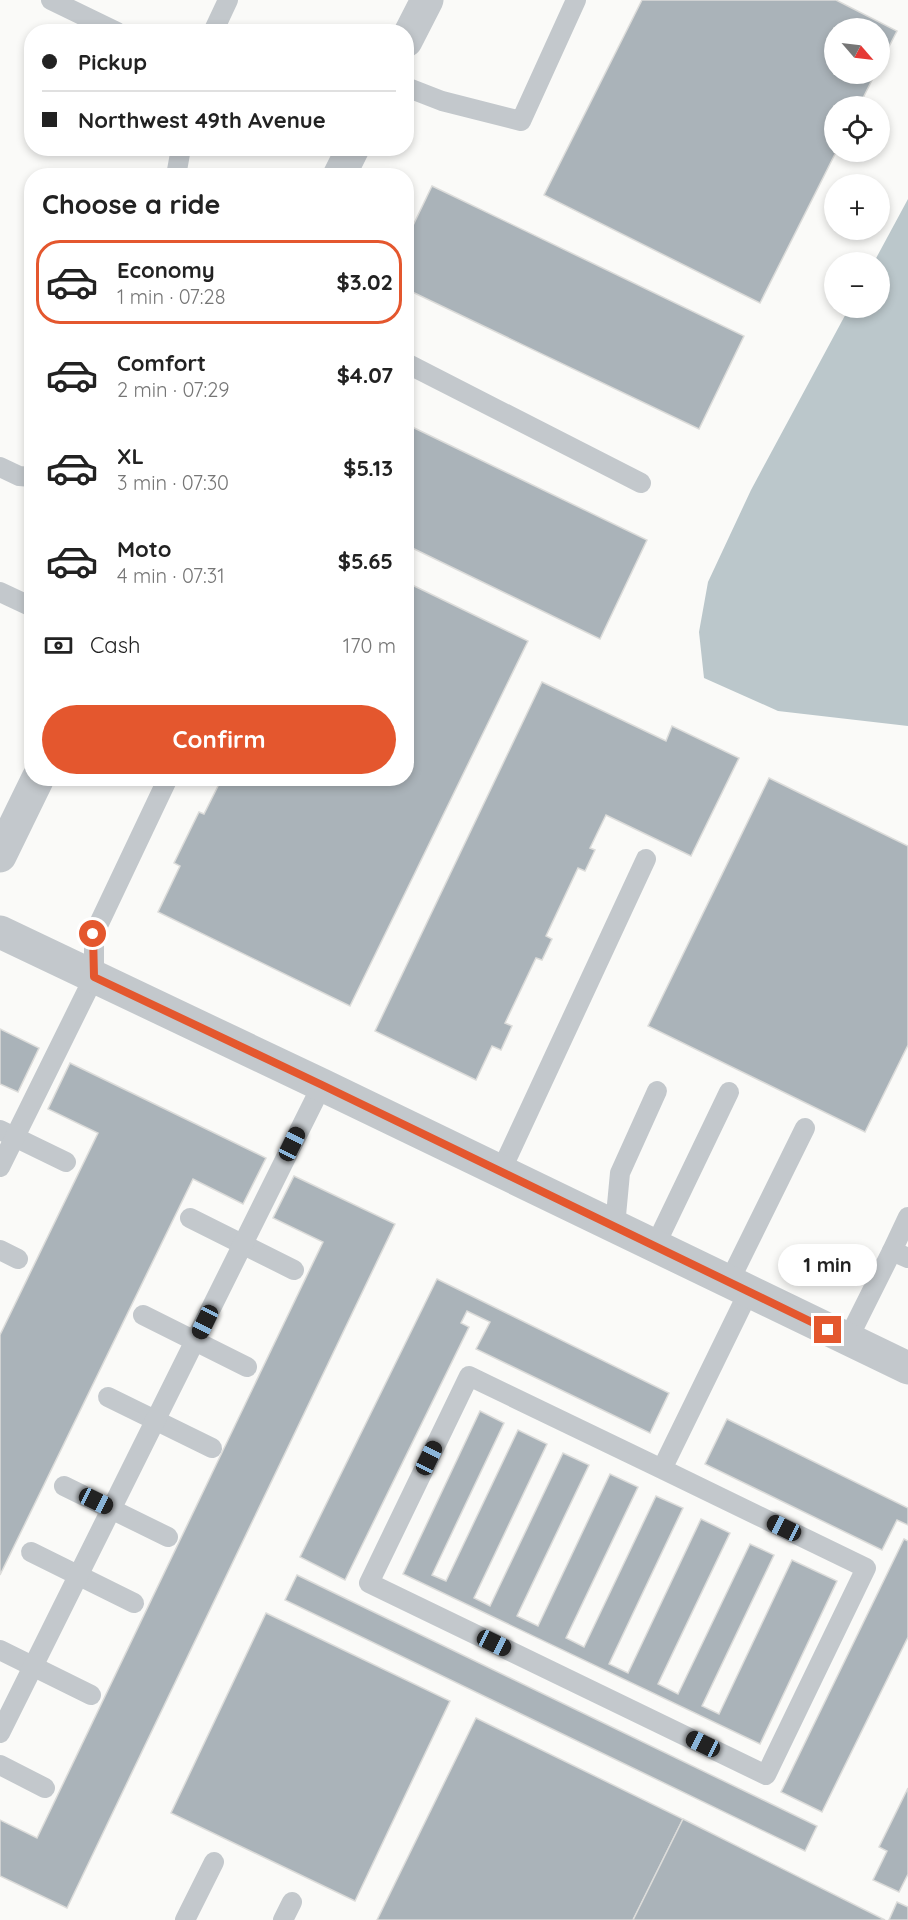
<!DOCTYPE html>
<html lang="en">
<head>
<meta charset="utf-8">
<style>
	:root { --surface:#fff; --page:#f6f6f6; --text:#222; --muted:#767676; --line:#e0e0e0; --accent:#e4572e }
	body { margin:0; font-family:Quicksand,sans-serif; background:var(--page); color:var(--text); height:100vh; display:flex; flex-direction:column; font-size:22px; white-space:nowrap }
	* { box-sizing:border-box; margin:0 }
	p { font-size:20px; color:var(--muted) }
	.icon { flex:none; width:33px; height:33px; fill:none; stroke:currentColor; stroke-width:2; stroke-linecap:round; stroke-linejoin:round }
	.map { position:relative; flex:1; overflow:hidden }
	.side { position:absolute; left:24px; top:168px; width:390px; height:618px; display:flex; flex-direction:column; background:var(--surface); border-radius:24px; box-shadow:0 3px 9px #0003 }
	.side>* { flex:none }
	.guide { position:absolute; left:24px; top:24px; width:390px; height:132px; border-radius:24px; box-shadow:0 3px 9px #0003; display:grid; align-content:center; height:132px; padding:0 18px; background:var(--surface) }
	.needle { width:39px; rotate:118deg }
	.buttons { position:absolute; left:824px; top:18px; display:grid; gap:12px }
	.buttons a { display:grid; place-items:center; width:66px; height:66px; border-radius:50%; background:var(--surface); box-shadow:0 3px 9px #0003; font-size:30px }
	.end { position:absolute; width:27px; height:27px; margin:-14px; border:8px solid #e4572e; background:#fff; box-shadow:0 0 0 3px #fff }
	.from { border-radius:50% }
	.bubble { position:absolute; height:42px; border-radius:21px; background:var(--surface); box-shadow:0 3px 9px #0003; font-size:20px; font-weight:800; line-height:42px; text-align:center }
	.car { position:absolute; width:18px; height:36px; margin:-18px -9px; border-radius:8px; box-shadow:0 0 4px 2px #0007; background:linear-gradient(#222 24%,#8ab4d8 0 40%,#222 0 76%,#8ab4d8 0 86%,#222 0) }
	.guide b { display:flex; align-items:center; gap:21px; height:57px; font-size:22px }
	.guide b+b { border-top:2px solid var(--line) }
	.guide i { width:15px; height:15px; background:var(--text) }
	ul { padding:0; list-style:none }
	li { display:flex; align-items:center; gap:18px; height:84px; margin:0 12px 9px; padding:0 6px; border:3px solid transparent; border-radius:24px }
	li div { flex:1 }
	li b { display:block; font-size:22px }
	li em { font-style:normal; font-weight:800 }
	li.active { border-color:var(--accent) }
	li>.icon { width:54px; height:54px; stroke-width:1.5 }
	h2 { padding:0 18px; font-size:27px; line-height:72px }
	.pay { display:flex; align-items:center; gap:15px; height:66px; padding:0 18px; font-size:22px }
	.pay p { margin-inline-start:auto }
	.primary-button { display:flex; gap:12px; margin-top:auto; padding:12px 18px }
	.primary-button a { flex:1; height:69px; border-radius:36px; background:var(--accent); color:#fff; font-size:24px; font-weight:800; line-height:69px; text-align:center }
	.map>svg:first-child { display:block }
</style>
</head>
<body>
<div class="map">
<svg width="908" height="1920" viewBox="0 0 908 1920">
	<rect width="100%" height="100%" fill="#fafaf8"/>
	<polygon fill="#bbc7cb" points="908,199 908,726 778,711 704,678 699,632 708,582 751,490 849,308 879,308 879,262 874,262"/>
	<g fill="#aab3b9" stroke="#dcdcda" stroke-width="1.5">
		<polygon points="642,0 836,0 897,31 879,66 879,28 834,28 834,74 875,74 859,106 834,106 834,152 836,152 760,303 544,195"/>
		<polygon points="432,186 744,336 699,429 406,289 406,240"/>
		<polygon points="406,424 647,540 600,639 406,545"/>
		<polygon points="406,582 528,641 350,1006 158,912 180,866 174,863 199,812 204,814 222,778 406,778"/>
		<polygon points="542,682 666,741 672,726 739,758 691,856 606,815 590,848 595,850 585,871 578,868 546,936 552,939 542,960 536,958 505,1023 512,1026 501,1050 492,1046 476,1080 375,1031"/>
		<polygon points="769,778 908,846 908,1045 865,1132 648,1026"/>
		<polygon points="0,1029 39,1048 18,1092 0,1084"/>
		<polygon points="70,1063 266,1158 243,1204 193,1179 0,1575 0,1335 98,1133 48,1109"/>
		<polygon points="294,1176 395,1224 67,1908 0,1876 0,1820 37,1838 323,1242 273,1218"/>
		<polygon points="437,1279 669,1393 650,1433 476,1349 490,1322 467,1311 461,1323 469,1327 345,1580 300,1557"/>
		<polygon points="480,1411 504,1423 432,1575 446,1581 518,1430 547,1444 474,1598 490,1606 563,1453 589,1465 517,1616 538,1626 610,1474 638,1487 566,1638 584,1647 656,1496 683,1508 609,1664 628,1673 701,1519 730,1533 658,1684 678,1694 750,1544 774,1555 702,1706 719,1714 792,1560 837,1581 760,1744 403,1574"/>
		<polygon points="727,1419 908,1508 908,1525 897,1520 882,1550 705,1464"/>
		<polygon points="904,1539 908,1541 908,1637 822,1812 781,1792"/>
		<polygon points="297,1575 817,1826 805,1851 285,1600"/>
		<polygon points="266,1613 450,1701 355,1901 171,1813"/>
		<polygon points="476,1718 683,1819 633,1920 377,1920"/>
		<polygon points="908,1788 908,1874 899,1892 873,1880 887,1851 879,1847"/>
		<polygon points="683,1819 885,1920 633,1920"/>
		<polygon points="897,1902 908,1907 908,1920 889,1920"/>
	</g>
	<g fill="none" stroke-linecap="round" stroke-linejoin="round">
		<g stroke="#c3c8cc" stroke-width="20">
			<polyline points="51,0 117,32"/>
			<polyline points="213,32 228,0"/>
			<polyline points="406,87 442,101 521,121 576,0"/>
			<polyline points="176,176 181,148"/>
			<polyline points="406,363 641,483"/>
			<polyline points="0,467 19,476 32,477"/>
			<polyline points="0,592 32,607"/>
			<polyline points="0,1130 66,1162"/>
			<polyline points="0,1167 94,977 94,934 168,778"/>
			<polyline points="501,1171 646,859"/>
			<polyline points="908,1217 892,1251 908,1258"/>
			<polyline points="190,1218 294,1270"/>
			<polyline points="615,1226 620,1173 657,1091"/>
			<polyline points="655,1246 729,1092"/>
			<polyline points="0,1250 18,1259"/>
			<polyline points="729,1282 805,1128"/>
			<polyline points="143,1315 247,1367"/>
			<polyline points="848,1339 892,1251"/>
			<polyline points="108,1397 212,1448"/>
			<polyline points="662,1469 469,1376 369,1583 766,1775 866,1568 662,1469 749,1291"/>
			<polyline points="64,1486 168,1537"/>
			<polyline points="31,1552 134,1603"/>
			<polyline points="0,1650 91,1695"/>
			<polyline points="0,1733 322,1085"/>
			<polyline points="0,1765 45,1788"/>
			<polyline points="185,1920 214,1862"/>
			<polyline points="283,1920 292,1902"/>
		</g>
		<g stroke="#c3c8cc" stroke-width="33">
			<polyline points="406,41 427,0"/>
			<polyline points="339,176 353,148"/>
			<polyline points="0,856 38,778"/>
		</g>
		<polyline stroke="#c3c8cc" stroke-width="33" points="0,932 322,1085 908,1368"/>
	</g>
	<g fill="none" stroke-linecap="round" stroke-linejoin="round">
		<polyline stroke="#e4572e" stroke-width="8" points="93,934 94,977 322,1085 828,1330"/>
	</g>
</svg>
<div class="buttons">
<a><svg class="needle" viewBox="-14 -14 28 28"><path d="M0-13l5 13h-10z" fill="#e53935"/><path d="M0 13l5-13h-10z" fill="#767676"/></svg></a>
<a><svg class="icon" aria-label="locate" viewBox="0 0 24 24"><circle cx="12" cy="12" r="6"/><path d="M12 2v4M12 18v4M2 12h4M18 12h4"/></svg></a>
<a>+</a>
<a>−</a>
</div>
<i class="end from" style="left:93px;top:934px"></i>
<i class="end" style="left:828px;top:1330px"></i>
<div class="bubble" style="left:778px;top:1244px;width:99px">1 min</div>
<i class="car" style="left:292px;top:1144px;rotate:26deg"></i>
<i class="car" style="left:205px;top:1322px;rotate:206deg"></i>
<i class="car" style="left:429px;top:1458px;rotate:26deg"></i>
<i class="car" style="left:96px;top:1501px;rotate:116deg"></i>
<i class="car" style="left:784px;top:1528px;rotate:296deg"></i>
<i class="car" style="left:494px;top:1643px;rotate:116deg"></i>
<i class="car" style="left:703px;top:1744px;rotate:296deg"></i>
<div class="guide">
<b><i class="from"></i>Pickup</b>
<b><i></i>Northwest 49th Avenue</b>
</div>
<section class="side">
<h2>Choose a ride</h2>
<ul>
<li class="active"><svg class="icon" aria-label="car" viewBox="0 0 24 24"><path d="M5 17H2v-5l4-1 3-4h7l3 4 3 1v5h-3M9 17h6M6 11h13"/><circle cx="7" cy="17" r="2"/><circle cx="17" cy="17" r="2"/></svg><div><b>Economy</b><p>1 min · 07:28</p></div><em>$3.02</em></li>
<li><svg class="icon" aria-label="car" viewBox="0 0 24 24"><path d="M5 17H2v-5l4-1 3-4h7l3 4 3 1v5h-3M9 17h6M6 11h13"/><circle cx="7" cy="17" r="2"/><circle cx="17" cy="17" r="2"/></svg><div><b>Comfort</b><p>2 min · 07:29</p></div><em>$4.07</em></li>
<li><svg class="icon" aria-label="car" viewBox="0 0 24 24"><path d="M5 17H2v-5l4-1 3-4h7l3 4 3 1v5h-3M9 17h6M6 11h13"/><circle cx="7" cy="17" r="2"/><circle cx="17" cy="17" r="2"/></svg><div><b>XL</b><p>3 min · 07:30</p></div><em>$5.13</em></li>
<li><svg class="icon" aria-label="car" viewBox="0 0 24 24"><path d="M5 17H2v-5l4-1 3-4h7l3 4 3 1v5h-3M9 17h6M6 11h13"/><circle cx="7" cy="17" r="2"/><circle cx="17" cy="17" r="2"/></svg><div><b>Moto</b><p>4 min · 07:31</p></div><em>$5.65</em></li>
</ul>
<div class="pay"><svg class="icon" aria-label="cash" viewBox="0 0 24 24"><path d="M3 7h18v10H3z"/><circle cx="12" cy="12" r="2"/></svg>Cash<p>170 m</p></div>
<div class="primary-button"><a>Confirm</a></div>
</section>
</div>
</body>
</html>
